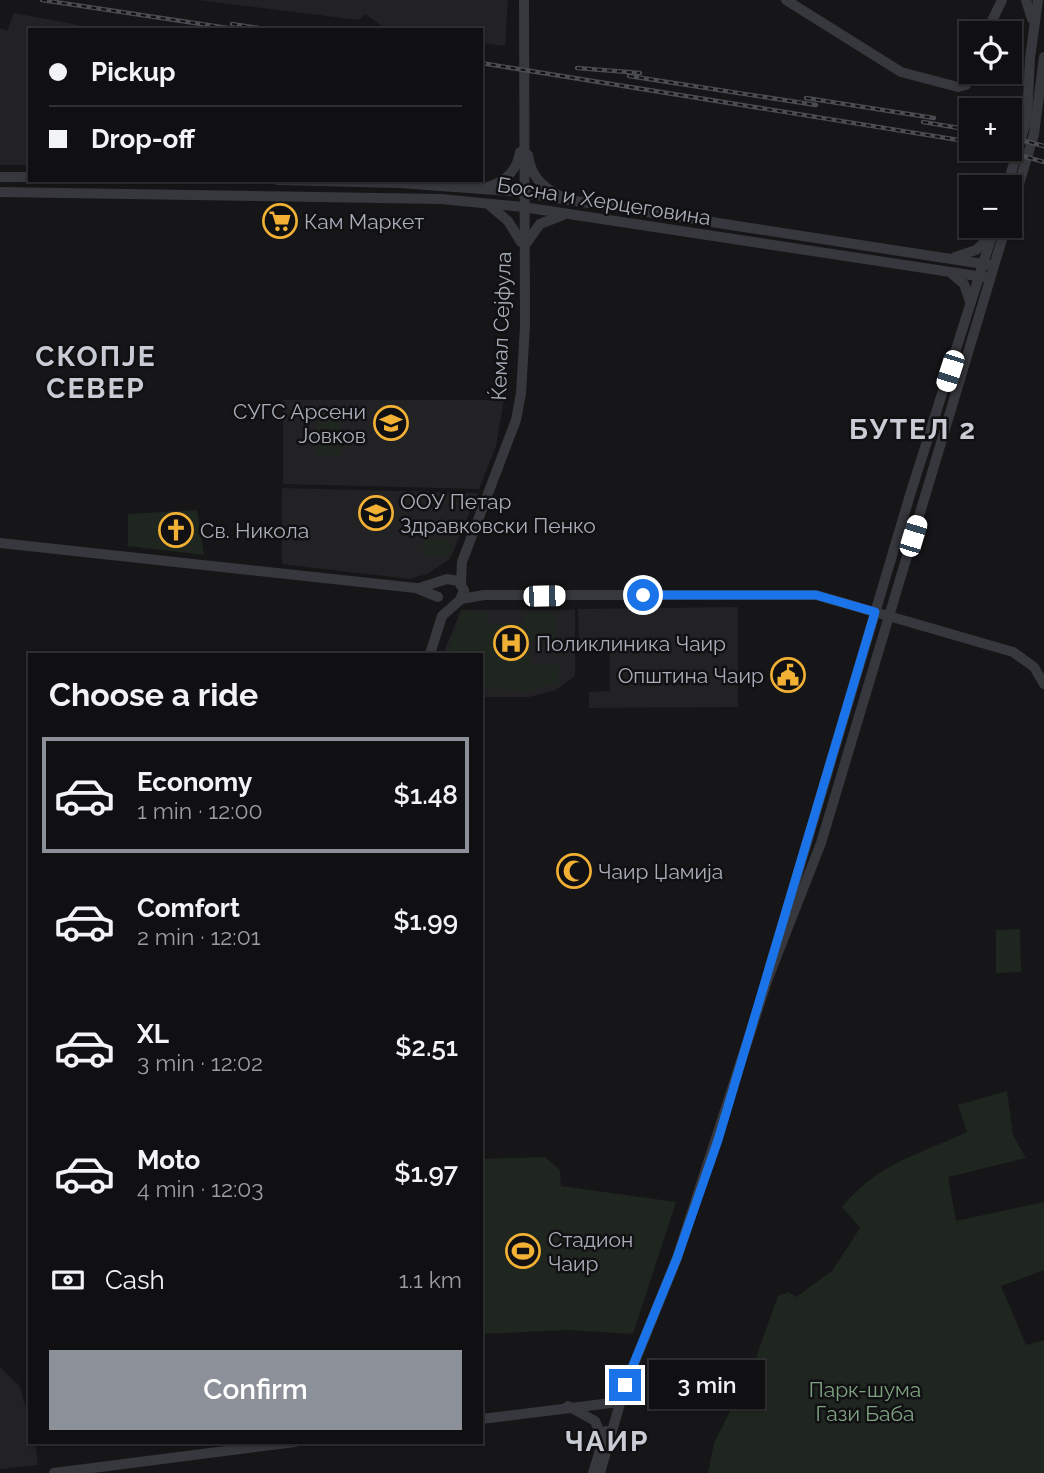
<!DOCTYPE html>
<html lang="en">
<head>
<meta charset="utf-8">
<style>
	:root { --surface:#101012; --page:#1e1e20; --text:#f1f3f6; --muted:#9c9d9f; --line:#303032; --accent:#8c9099 }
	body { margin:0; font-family:Raleway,sans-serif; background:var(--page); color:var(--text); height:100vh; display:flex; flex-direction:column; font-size:26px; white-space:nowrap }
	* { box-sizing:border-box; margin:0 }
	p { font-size:23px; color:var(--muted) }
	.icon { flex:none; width:38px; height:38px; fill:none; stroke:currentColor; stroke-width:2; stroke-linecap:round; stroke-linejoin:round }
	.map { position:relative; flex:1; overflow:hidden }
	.sheet { position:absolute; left:28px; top:653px; width:455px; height:791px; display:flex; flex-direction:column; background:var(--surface); border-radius:0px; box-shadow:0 2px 5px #0004,0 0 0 2px var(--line) }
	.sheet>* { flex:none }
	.guide { position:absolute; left:28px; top:28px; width:455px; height:154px; border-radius:0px; box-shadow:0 2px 5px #0004,0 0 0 2px var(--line); display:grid; align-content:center; height:154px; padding:0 21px; background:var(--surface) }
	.fabs { position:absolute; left:959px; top:21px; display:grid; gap:14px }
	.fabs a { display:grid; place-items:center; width:63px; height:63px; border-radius:0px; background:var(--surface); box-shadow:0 2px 5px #0004,0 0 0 2px var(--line); font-size:35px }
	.end { position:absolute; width:32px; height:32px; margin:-16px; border:9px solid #1a73e8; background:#fff; box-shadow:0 0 0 4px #fff }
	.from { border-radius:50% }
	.bubble { position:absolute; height:49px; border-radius:0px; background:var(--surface); box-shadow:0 2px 5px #0004,0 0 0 2px var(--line); font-size:23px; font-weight:600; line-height:49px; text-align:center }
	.car { position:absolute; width:21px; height:42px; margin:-21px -10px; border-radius:9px; box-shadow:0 0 5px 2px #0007; background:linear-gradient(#fff 24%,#345 0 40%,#fff 0 76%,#345 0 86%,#fff 0) }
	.guide b { display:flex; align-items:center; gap:24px; height:66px; font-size:26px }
	.guide b+b { border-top:2px solid var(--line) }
	.guide i { width:18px; height:18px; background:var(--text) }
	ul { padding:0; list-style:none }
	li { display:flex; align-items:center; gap:21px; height:116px; margin:0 14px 10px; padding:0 7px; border:4px solid transparent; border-radius:0px }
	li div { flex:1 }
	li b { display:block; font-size:26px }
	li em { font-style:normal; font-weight:600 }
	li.on { border-color:var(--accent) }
	li>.icon { width:63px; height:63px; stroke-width:1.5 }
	h2 { padding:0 21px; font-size:32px; line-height:84px }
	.pay { display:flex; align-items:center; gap:18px; height:77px; padding:0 21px; font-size:26px }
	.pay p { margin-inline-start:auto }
	.cta { display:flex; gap:14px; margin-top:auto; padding:14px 21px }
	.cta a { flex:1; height:80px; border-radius:0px; background:var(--accent); color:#fff; font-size:28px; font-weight:600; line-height:80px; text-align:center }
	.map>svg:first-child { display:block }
</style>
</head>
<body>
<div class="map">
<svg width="1044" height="1473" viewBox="0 0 1044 1473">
	<rect width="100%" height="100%" fill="#161618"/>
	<g fill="#222225">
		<polygon points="198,0 508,0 505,46 481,43 481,30 388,30 365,14 359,20"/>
		<polygon points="14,13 89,27 90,30 30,30 30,165 0,165 0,28 7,31"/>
		<polygon points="283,400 504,400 496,446 479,489 283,484"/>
		<polygon points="282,488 478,493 450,559 427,574 409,579 282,564"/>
		<polygon points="738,607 738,707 589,708 589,692 610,691 610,651 582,651 579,648 578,609"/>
		<polygon points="461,610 575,610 575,676 556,690 529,697 481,697 481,654 443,654"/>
		<polygon points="0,1367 20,1387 30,1422 30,1442 35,1442 38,1465 0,1469"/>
	</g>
	<g fill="#1e261f">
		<rect x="318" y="413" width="23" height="43"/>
		<polygon points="197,510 204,555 128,546 128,514"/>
		<polygon points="423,538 450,539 450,555 423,554"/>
		<polygon points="462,611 488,612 488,624 524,624 524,614 555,614 555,639 529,641 530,665 561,665 556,683 532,690 481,689 481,654 446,654"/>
		<polygon points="1020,929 1021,972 996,973 996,930"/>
		<path d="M1007,1091L1013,1135L1026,1158L948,1177L956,1221L1044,1202V1270L1001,1286L1026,1345L1044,1340V1473H708L714,1443L753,1366L778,1296L788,1292L796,1297L832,1271L860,1228L842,1207C880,1162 916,1156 967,1132L958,1105Z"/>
		<polygon points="545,1157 560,1170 561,1186 676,1202 633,1334 567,1330 481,1334 481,1159"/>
	</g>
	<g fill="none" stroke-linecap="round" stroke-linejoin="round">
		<g stroke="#37383d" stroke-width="10">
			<polyline points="786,0 901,72 958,87 966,85 974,72"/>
			<polyline points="1026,0 1032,19"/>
			<polyline points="986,33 1002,0"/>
			<path d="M528,155C531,176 541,186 560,196"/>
			<polyline points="0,177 30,177"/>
			<polyline points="278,180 399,183 511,191 990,265"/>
			<path d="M488,187C506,181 517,171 520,152"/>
			<polyline points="1007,187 1027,118 1030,58 1038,0"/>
			<polyline points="0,192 441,199 523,207 990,278"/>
			<polyline points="488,204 508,221 521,242"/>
			<polyline points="1010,214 1034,134 1044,57"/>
			<polyline points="525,245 540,224 563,215"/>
			<polyline points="955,257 976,250 989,238"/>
			<polyline points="953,275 964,284 970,302"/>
			<polyline points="0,543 416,588 438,597"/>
			<polyline points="461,583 462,562 516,420 521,393 525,326 524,0"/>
			<polyline points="419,588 447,579 458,581 464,590 460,600 442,616 430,654"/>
			<polyline points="461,599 484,595 816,595 1013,652 1034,667 1044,684"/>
			<polyline points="769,970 910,495 995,226"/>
			<polyline points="568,1406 595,1421 603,1440"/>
			<polyline points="481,1419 619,1402"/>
			<polyline points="54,1473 295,1442"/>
			<polyline points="593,1473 606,1431"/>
			<polyline points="600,1473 625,1386 677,1258 767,981 821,843 1006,226"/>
		</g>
		<g stroke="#4a4c52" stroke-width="4.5">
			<g id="rail">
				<polyline points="42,0 241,30"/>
				<polyline points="232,24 271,30"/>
				<polyline points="481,63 971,142"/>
				<polyline points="577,68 640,73"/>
				<polyline points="629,76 816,105"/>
				<polyline points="806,98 934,118"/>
				<polyline points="923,122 971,130"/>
				<polyline points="1010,137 1044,146"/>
				<polyline points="999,149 1044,162"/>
			</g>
		</g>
		<use href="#rail" stroke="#111113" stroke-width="2" stroke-dasharray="5" stroke-linecap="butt"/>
	</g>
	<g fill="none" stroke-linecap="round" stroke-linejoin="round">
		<polyline stroke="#1a73e8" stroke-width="9" points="625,1385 677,1258 718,1140 875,612 816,595 643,595"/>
	</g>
	<defs>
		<g id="supermarket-ring" transform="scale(1.75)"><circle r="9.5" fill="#111113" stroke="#f2b134" stroke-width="1.5"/><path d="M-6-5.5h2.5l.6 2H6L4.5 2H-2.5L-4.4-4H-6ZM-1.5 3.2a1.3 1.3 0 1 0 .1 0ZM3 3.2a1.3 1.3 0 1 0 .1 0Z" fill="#f2b134"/></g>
		<g id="school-ring" transform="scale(1.75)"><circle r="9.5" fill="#111113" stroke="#f2b134" stroke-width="1.5"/><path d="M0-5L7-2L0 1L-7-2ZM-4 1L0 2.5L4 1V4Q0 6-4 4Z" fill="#f2b134"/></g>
		<g id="church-ring" transform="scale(1.75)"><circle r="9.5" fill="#111113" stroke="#f2b134" stroke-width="1.5"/><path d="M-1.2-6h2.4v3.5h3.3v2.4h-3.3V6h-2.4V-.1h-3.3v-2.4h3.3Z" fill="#f2b134"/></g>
		<g id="hospital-ring" transform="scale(1.75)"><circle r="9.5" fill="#111113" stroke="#f2b134" stroke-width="1.5"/><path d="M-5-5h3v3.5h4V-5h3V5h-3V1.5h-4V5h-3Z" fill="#f2b134"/></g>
		<g id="civic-ring" transform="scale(1.75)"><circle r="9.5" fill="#111113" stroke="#f2b134" stroke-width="1.5"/><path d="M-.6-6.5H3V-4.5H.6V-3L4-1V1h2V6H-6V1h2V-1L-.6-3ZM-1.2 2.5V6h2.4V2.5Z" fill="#f2b134"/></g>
		<g id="mosque-ring" transform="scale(1.75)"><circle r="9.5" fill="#111113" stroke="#f2b134" stroke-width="1.5"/><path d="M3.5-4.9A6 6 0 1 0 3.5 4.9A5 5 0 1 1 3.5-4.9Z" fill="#f2b134"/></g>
		<g id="stadium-ring" transform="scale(1.75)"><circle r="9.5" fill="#111113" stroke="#f2b134" stroke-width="1.5"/><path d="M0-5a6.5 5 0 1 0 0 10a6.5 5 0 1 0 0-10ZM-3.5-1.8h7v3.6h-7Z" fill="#f2b134"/></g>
	</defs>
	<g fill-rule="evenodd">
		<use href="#supermarket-ring" x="280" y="221"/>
		<use href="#school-ring" x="391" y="423"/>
		<use href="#school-ring" x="376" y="513"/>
		<use href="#church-ring" x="176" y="530"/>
		<use href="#hospital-ring" x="511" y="643"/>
		<use href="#civic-ring" x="788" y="675"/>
		<use href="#mosque-ring" x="574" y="871"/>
		<use href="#stadium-ring" x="523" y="1251"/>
	</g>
	<g text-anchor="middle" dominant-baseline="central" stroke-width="5" stroke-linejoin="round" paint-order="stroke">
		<g font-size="21" fill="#a8adb8" stroke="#111113">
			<text transform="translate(604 201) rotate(9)">Босна и Херцеговина</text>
			<text transform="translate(501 326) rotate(-88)">Ќемал Сејфула</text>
		</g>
		<g font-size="21" fill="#a8adb8" stroke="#111113" text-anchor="start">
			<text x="304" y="221">Кам Маркет</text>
			<text x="366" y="411" text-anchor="end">СУГС Арсени<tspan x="366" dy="24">Јовков</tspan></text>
			<text x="400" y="501">ООУ Петар<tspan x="400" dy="24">Здравковски Пенко</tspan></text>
			<text x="200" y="530">Св. Никола</text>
			<text x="536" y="643">Поликлиника Чаир</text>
			<text x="764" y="675" text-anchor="end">Општина Чаир</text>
			<text x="598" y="871">Чаир Џамија</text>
			<text x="548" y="1239">Стадион<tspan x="548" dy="24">Чаир</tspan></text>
		</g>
		<g font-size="21" fill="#7fa381" stroke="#111113">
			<text x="865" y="1389">Парк-шума<tspan x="865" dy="24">Гази Баба</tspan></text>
		</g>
		<g font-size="28" font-weight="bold" letter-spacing="2" fill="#c9ccd4" stroke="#111113">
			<text x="96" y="356">СКОПЈЕ<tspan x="96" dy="32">СЕВЕР</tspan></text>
			<text x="913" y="429">БУТЕЛ 2</text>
			<text x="607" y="1441">ЧАИР</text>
		</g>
	</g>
</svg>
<div class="fabs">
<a><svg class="icon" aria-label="locate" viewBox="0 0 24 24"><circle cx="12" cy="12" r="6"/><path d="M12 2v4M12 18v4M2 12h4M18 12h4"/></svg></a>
<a>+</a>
<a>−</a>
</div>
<i class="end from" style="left:643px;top:595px"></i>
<i class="end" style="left:625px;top:1385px"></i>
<div class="bubble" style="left:649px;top:1360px;width:116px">3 min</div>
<i class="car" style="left:950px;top:371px;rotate:198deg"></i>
<i class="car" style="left:913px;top:536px;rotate:17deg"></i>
<i class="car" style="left:544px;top:596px;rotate:89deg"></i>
<div class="guide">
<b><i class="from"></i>Pickup</b>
<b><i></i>Drop-off</b>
</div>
<section class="sheet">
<h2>Choose a ride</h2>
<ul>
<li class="on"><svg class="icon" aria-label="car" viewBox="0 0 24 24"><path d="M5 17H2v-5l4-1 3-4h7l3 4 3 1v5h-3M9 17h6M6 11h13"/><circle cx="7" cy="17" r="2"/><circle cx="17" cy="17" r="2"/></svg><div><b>Economy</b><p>1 min · 12:00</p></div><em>$1.48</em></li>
<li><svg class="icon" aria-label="car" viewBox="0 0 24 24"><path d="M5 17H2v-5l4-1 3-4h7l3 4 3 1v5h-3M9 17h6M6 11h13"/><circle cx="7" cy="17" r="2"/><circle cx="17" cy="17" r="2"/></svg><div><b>Comfort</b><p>2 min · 12:01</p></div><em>$1.99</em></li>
<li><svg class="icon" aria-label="car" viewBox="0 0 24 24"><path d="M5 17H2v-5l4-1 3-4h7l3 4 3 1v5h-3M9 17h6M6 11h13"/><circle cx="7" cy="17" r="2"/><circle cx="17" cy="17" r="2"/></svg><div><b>XL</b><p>3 min · 12:02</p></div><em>$2.51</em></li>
<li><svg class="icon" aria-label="car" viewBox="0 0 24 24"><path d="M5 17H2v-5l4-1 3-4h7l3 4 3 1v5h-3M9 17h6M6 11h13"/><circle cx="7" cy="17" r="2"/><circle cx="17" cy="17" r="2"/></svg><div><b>Moto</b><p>4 min · 12:03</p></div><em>$1.97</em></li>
</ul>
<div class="pay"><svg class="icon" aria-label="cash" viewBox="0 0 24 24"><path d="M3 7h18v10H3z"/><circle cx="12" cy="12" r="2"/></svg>Cash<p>1.1 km</p></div>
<div class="cta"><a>Confirm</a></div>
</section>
</div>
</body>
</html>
